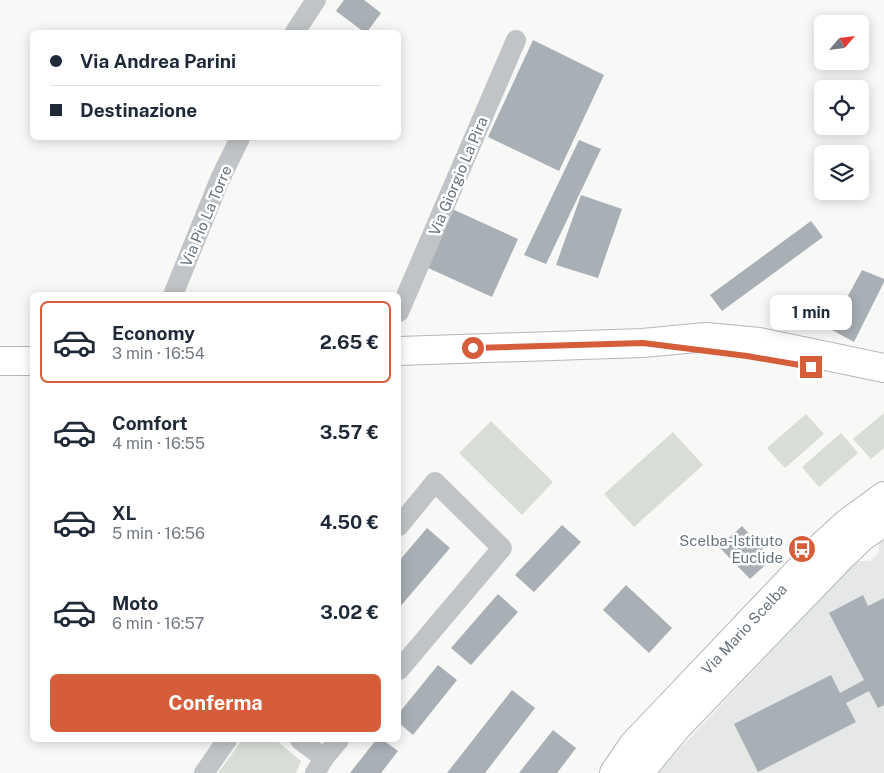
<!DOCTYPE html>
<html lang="it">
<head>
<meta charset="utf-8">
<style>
	:root { --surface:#fff; --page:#f2f2f3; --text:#1f2937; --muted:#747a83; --line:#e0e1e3; --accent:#d55d3a }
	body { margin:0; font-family:"Public Sans",sans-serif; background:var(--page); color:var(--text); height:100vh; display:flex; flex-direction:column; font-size:19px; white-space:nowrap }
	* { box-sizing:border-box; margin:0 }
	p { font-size:16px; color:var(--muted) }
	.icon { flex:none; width:28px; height:28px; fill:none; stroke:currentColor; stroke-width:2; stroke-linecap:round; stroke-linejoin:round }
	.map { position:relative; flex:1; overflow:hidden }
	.drawer { position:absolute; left:30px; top:292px; width:371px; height:450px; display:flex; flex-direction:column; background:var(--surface); border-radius:8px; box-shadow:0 2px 12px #0003 }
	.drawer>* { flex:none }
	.banner { position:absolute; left:30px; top:30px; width:371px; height:110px; border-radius:8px; box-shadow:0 2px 12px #0003; display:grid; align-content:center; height:110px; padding:0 20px; background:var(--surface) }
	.needle { width:32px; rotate:62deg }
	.buttons { position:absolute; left:814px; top:15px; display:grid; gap:10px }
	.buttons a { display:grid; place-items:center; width:55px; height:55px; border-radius:8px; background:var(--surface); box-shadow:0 2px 12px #0003; font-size:25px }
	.end { position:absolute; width:22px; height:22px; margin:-11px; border:6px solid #d55d3a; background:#fff; box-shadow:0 0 0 2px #fff }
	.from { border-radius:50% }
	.bubble { position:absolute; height:35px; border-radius:8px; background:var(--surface); box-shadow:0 2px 12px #0003; font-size:16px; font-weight:700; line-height:35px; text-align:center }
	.banner b { display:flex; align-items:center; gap:18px; height:48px; font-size:19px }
	.banner b+b { border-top:1px solid var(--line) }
	.banner i { width:12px; height:12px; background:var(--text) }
	ul { padding:9px 0 0; list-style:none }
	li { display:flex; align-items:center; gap:15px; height:82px; margin:0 10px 8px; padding:0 10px; border:2px solid transparent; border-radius:8px }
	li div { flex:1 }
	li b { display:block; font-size:19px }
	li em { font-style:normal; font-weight:700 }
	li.on { border-color:var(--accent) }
	li>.icon { width:45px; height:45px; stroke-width:1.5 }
	.action { display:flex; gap:10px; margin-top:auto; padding:10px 20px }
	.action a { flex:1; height:58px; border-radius:8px; background:var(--accent); color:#fff; font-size:20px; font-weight:700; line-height:58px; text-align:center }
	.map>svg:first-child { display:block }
</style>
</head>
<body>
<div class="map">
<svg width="884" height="773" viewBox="0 0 884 773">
	<rect width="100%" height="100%" fill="#f8f8f6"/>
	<polygon fill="#e6e7e7" points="884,535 884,773 657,773 856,561 870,561 879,553 879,539"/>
	<g fill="#d8ddd6">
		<polygon points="884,413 884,448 871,459 853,439"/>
		<polygon points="806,414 824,434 785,468 767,448"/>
		<polygon points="491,421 553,482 522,515 459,453"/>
		<polygon points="673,432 703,465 634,527 604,494"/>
		<polygon points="841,433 858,453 819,487 802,467"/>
		<polygon points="242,740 276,740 301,761 296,773 218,773"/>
	</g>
	<g fill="#a8afb5">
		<polygon points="344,0 364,0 381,13 367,32 364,32 336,11"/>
		<polygon points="533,40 604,75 559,171 488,137"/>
		<polygon points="579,140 601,149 546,264 524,255"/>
		<polygon points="581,195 622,209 598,278 556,265"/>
		<polygon points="450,208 518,239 492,297 426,267"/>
		<polygon points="811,221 823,237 722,311 710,295"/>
		<polygon points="862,270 884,279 884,282 854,342 830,329"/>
		<polygon points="562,525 581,542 534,592 515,575"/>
		<polygon points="742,526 772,559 750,579 719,547"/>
		<polygon points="427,528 450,548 399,608 399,561"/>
		<polygon points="626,585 672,628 649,653 603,610"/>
		<polygon points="498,594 518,612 471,665 451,648"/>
		<polygon points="863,595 868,606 884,598 884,705 878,708 869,691 846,703 856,722 758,772 734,724 831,675 840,693 864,680 829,613"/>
		<polygon points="438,665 457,680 413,735 399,723 399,713"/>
		<polygon points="512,690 535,708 485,773 447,773"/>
		<polygon points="553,730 576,748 557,773 519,773"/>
		<polygon points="376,740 383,740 398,751 381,773 350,773"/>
	</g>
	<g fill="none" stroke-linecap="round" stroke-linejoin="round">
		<g stroke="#b2b8bc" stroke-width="30">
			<g id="secondary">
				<polyline points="399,351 643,343 706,337 759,342 884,368"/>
				<polyline points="0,361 32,361"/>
				<polyline points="614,773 633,745 824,544 847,523 884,496"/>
				<polyline points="639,773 678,726 839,559 863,536 884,522"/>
			</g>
		</g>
		<g stroke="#c0c4c7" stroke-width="20">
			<polyline points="295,32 316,0"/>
			<polyline points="173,295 220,179 240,138"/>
			<polyline points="399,312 516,40"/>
			<polyline points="399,526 435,482 502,548 399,670"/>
			<polyline points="300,740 324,758"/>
			<polyline points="204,773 227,740"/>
			<polyline points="315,773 324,758 339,740"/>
		</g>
		<use href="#secondary" stroke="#fff" stroke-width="28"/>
	</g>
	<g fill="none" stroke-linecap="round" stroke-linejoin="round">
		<polyline stroke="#d55d3a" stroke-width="6" points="473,348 643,343 747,356 811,367"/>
	</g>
	<defs>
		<g id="bus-disc" transform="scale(1.4375)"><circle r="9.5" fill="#d55d3a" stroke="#fff"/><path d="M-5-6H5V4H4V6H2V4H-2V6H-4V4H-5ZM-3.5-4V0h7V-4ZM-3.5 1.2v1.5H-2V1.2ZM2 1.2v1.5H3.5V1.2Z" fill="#fff"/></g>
	</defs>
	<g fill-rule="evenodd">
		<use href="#bus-disc" x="802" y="549"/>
	</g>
	<g text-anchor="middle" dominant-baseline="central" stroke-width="5" stroke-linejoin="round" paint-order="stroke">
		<g font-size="15" fill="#66747f" stroke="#fff">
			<text transform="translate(458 176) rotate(-67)">Via Giorgio La Pira</text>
			<text transform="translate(206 216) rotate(-67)">Via Pio La Torre</text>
			<text transform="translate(744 629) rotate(-47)">Via Mario Scelba</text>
		</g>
		<g font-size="15" fill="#66747f" stroke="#fff" text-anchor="end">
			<text x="783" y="540">Scelba-Istituto<tspan x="783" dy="17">Euclide</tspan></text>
		</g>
	</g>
</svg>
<div class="buttons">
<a><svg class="needle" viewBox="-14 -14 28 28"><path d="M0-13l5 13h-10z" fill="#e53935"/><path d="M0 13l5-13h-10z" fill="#747a83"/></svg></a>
<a><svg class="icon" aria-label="locate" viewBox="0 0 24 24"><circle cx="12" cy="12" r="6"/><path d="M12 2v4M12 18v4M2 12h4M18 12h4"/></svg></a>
<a><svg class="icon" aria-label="layers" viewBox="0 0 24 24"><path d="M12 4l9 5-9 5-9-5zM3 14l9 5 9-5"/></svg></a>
</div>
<i class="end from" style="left:473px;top:348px"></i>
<i class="end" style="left:811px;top:367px"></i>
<div class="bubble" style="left:770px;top:295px;width:82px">1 min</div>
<div class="banner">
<b><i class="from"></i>Via Andrea Parini</b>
<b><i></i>Destinazione</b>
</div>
<section class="drawer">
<ul>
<li class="on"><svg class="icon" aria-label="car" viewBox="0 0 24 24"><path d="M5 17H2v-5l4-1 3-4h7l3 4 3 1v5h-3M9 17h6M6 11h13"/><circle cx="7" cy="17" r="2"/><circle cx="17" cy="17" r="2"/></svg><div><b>Economy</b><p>3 min · 16:54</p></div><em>2.65 €</em></li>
<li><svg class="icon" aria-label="car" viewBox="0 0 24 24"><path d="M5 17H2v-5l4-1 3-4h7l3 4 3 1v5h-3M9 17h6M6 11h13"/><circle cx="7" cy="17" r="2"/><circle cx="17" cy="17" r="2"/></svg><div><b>Comfort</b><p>4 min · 16:55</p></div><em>3.57 €</em></li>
<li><svg class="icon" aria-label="car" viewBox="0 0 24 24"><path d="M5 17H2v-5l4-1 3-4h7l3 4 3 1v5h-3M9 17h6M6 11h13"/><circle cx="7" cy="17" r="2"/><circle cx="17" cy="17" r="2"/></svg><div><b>XL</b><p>5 min · 16:56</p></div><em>4.50 €</em></li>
<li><svg class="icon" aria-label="car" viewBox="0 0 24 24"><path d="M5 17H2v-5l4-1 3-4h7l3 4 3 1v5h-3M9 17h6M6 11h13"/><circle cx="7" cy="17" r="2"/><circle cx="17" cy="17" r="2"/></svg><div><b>Moto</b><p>6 min · 16:57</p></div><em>3.02 €</em></li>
</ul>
<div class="action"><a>Conferma</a></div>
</section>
</div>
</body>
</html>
